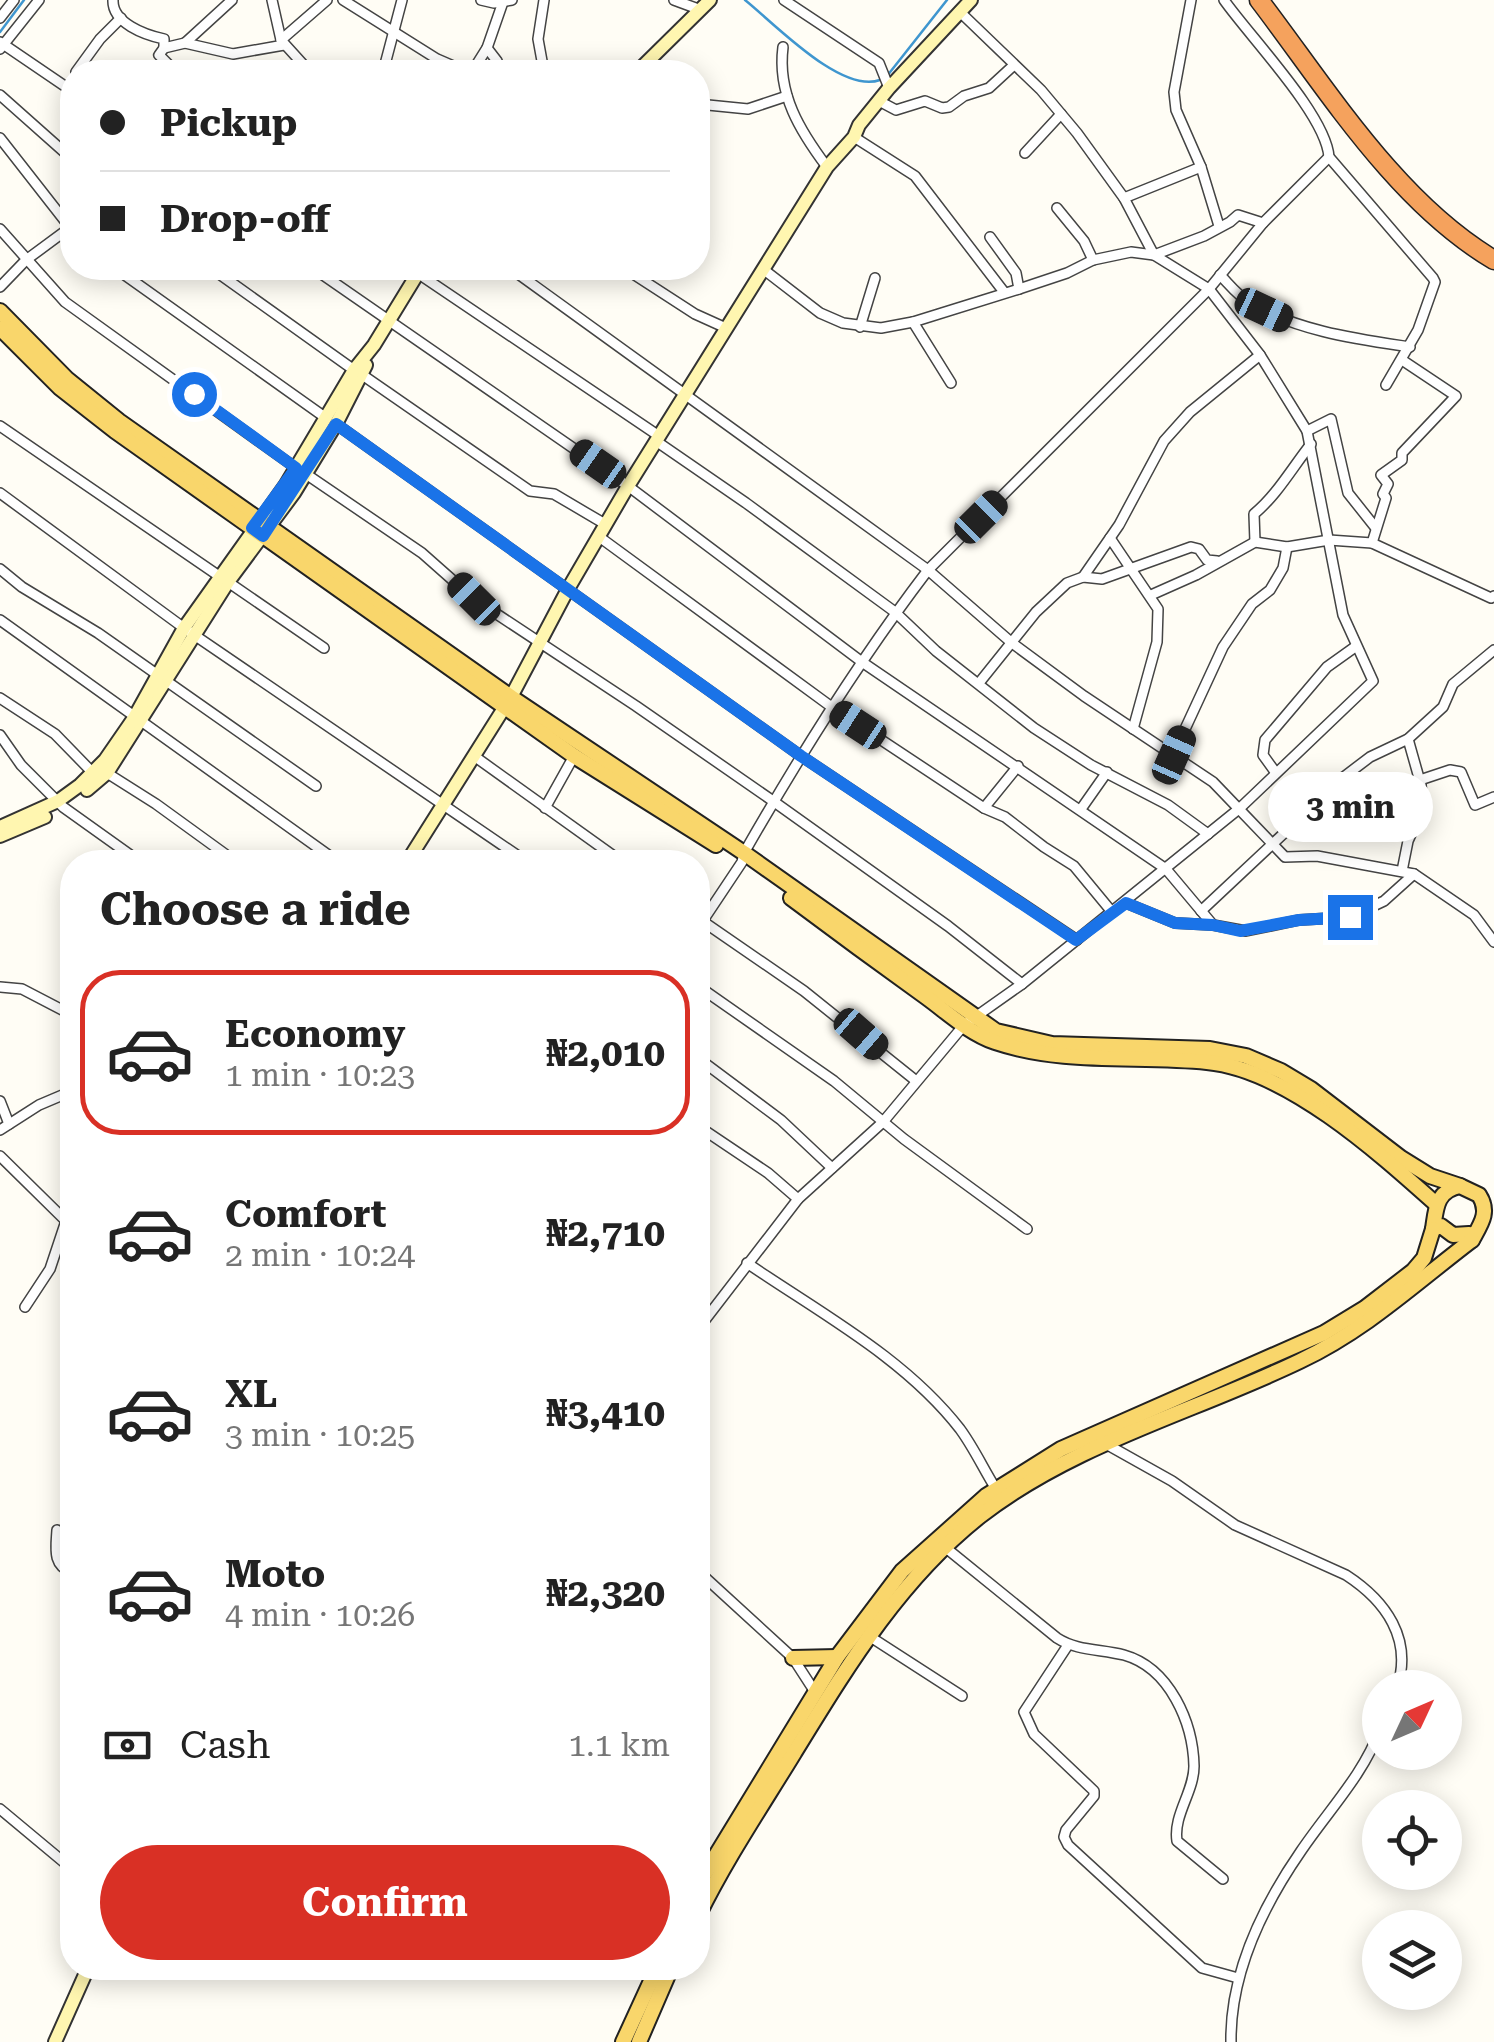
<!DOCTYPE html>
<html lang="en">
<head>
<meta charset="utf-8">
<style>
	:root { --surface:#fff; --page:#f6f6f6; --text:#222; --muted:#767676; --line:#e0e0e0; --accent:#d93025 }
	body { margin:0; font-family:"Roboto Serif",serif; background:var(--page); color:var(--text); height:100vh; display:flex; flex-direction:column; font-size:38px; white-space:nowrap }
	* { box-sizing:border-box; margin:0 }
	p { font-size:32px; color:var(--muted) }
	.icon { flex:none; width:55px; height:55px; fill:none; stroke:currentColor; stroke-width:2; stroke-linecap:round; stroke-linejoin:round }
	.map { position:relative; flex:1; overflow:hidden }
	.sheet { position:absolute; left:60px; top:850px; width:650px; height:1130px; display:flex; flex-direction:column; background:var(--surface); border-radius:40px; box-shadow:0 5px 25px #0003 }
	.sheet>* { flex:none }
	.guide { position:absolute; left:60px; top:60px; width:650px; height:220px; border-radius:40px; box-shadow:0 5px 25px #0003; display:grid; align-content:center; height:220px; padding:0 40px; background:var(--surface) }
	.needle { width:65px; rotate:46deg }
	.fabs { position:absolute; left:1362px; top:1670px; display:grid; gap:20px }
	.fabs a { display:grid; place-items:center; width:100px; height:100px; border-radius:50%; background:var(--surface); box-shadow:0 5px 25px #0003; font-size:50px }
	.end { position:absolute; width:45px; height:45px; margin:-22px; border:12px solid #1a73e8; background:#fff; box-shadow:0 0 0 5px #fff }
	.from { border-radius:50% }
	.bubble { position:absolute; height:70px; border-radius:35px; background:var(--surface); box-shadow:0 5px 25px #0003; font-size:32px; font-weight:700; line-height:70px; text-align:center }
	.car { position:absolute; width:30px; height:60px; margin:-30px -15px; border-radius:12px; box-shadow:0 0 8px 2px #0007; background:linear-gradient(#222 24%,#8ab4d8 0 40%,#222 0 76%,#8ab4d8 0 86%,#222 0) }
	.guide b { display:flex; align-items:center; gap:35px; height:95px; font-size:38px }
	.guide b+b { border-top:2px solid var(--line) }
	.guide i { width:25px; height:25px; background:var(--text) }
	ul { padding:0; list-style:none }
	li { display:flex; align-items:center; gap:30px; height:165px; margin:0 20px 15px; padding:0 20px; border:5px solid transparent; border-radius:40px }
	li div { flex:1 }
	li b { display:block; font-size:38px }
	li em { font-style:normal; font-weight:700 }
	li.current { border-color:var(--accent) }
	li>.icon { width:90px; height:90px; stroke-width:1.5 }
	h2 { padding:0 40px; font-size:45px; line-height:120px }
	.pay { display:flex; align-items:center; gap:25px; height:110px; padding:0 40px; font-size:38px }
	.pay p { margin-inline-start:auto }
	.primary-button { display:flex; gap:20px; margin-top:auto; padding:20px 40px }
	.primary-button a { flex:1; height:115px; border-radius:60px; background:var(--accent); color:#fff; font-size:40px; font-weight:700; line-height:115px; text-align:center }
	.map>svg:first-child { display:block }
</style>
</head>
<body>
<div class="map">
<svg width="1494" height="2042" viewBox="0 0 1494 2042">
	<rect width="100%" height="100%" fill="#fffdf5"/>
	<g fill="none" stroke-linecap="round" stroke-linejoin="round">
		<g stroke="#3f96cf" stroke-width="2.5">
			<path d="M745,0C775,24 841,94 880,80"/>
			<polyline points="0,32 24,0"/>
			<polyline points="887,76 947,0"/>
		</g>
		<g stroke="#444" stroke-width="12">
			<g id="street">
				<path d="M113,0C112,23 145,35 164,39V48L185,43L233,54L284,45"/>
				<polyline points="272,0 281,40 310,72"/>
				<polyline points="343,0 437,59 467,72"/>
				<polyline points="481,0 494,3 512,0"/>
				<polyline points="544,0 538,39 544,72"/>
				<polyline points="674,0 701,10"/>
				<polyline points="784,0 879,63 889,88"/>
				<polyline points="1191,0 1174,92 1176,110 1201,167 1219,226"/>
				<path d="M1224,0C1250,37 1326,115 1329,157L1433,278L1435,282L1418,330L1386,385"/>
				<polyline points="0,18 14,0"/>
				<polyline points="281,40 327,0"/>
				<polyline points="0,42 72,91"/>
				<polyline points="185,43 232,0"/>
				<path d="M783,47C777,94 800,131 827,167"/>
				<polyline points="164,48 159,55 176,72"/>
				<polyline points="487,48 497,61 501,72"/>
				<polyline points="0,49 39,0"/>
				<polyline points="76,72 100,39 121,18"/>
				<polyline points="383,72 402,0"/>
				<polyline points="472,72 487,48 503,2"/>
				<polyline points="0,95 72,159"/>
				<polyline points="879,101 896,110 925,101 942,108 949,107 964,96 989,88 1014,65"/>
				<polyline points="698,104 748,109 787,96"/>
				<polyline points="854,137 915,176 1004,292"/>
				<polyline points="0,138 72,230"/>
				<polyline points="1025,153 1061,114"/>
				<polyline points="1124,198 1201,167"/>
				<polyline points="1057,208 1084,241 1093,260"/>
				<polyline points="0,229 65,302 296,468"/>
				<polyline points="990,237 1016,273 1019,289"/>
				<polyline points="115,268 326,418"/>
				<polyline points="211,268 354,370"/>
				<polyline points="313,268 628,486 862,662 1166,869 1213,925"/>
				<polyline points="410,268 659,436"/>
				<polyline points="510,268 928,570 1012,643 1084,696 1213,782 1285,857 1317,856 1414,874 1474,915 1494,942"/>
				<polyline points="624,268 695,314 726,328"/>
				<polyline points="763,269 820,313 843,323 881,328 913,322 1019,289 1067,273 1093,260 1131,252 1154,255 1204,236 1230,222 1238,215 1263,223"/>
				<path d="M1220,275C1229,284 1238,296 1249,302C1296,331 1357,339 1410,347"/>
				<polyline points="0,287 26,260 72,226"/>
				<polyline points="913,322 951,383"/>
				<polyline points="860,327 875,278"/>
				<polyline points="361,374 530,491 554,494 605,524"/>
				<polyline points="336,424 801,756 1077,940"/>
				<polyline points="0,426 219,576"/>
				<polyline points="1307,431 1331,419 1348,493 1375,527"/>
				<polyline points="656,441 746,503 895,612 936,651 1034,728 1091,765 1168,805 1208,834"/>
				<polyline points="306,474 422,553 474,599 636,706 773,801 948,926 1022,984"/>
				<polyline points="0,493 184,628 527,862"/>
				<polyline points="598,536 833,708 984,808 1005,817 1044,847 1074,866 1112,912"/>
				<polyline points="1110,538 1158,609 1157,642 1133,729"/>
				<path d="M1255,542L1254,514C1277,495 1292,468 1311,444"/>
				<polyline points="1372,543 1386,498 1383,494 1388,484 1381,475 1402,460 1402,453 1456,396 1402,360"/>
				<polyline points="0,569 22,587 98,633 316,786"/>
				<polyline points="1083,577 1119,525 1164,441 1190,412 1260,355"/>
				<polyline points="228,582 324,648"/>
				<polyline points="1151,595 1196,575 1255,542 1287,547 1329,540 1372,543 1491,598 1494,596"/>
				<polyline points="0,620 338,862"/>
				<polyline points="979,683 1036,612 1067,583 1083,577 1102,579 1191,547 1199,549 1207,560 1217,561"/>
				<polyline points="0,698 55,734 93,773"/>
				<polyline points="0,735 21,765 63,807 140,862"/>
				<polyline points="1173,755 1223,647 1252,604 1270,590 1283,568 1287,547"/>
				<polyline points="474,756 622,862"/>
				<polyline points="107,773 156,804 236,862"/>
				<polyline points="1276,773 1263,755 1265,740 1327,667 1355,647"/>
				<polyline points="1420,780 1450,770 1461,772 1475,805 1494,797"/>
				<polyline points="545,808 574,756"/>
				<polyline points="984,808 1018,766"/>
				<polyline points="1081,809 1107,772"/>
				<polyline points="1402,871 1408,841 1423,808 1421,785 1408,739"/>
				<polyline points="1126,903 1175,923 1213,925 1246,931 1299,920 1350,917 1384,901 1414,874"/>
				<polyline points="1201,911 1345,776 1370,757 1408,739 1443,707 1453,684 1494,650"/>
				<polyline points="698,918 804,991 915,1080"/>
				<path d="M698,928L742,862L744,853C800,755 860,659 928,570L1209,289L1263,223L1329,157"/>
				<polyline points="698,986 834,1081 904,1139 1027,1229"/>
				<polyline points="0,987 22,989 72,1015"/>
				<polyline points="698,1058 781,1120 832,1168"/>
				<polyline points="0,1101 9,1124"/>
				<polyline points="698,1126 768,1173 798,1199"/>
				<polyline points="0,1130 39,1105 72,1091"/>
				<polyline points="0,1156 66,1221 50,1269 25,1307"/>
				<path d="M747,1263C820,1313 905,1358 960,1429C974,1448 984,1470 996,1489"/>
				<polyline points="698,1329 798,1199 883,1122 964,1025 1022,984 1240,808 1373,681 1343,615 1307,431 1260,355 1209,289 1154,255 1124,198 1077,133 1041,90 959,11"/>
				<path d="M1106,1444L1172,1481L1235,1525L1346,1575C1386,1601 1413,1639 1397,1688"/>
				<path d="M57,1530C56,1548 52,1566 72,1572"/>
				<path d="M946,1548L1057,1638C1077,1651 1101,1649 1124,1655C1170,1668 1193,1723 1194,1766C1194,1792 1173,1815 1177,1841L1223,1879"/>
				<polyline points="698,1571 793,1658 815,1692"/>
				<polyline points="869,1636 962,1696"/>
				<polyline points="1068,1645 1024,1712 1034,1734 1094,1791 1094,1796 1066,1830 1064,1837 1068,1845 1202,1968 1238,1978"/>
				<polyline points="0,1809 72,1869"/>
				<path d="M1231,2042C1230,1974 1263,1906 1301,1851C1328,1811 1364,1774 1380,1729"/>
			</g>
		</g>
		<g stroke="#333" stroke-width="16">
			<g id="secondary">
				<polyline points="637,72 710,0"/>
				<polyline points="87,790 107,773 228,582 294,493 336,424 366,365"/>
				<polyline points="0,827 58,801 80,785 105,760 134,718 184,628 285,486 354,370 374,345 421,268"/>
				<polyline points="0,836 45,817"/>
				<polyline points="407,862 511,697 568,589 628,486 827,167 854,137 859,125 889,88 971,0"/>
				<polyline points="55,2042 88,1968"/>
			</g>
		</g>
		<g stroke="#222" stroke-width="18">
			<g id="primary">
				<polyline points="0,311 67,379 119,421 511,697 744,853 996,1031 1052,1044 1210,1049 1246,1056 1281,1071 1311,1089 1401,1158 1430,1176 1460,1186"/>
				<polyline points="0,328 60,388 115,431 574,756 716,845"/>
				<path d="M791,898C835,931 880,964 926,997C948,1013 969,1033 995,1042C1063,1065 1137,1055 1207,1062C1286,1069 1379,1153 1436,1204"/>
				<path d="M1460,1186L1479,1195C1490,1212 1481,1224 1472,1240L1469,1234L1453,1235L1441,1226L1433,1229C1436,1208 1436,1191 1460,1186Z"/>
				<polyline points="793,1658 837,1657"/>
				<polyline points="698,1885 837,1657 902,1571 986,1496 1061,1449 1324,1333 1365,1308 1413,1271 1424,1258 1433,1229"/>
				<path d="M698,1916C726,1859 761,1807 794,1753C847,1667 899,1580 980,1516C1074,1443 1194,1412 1300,1361C1367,1329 1414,1284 1472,1240"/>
				<polyline points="623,2042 657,1968"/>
				<polyline points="639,2042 671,1968"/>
			</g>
		</g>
		<g stroke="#222" stroke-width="21">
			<path id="highway" d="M1259,0C1327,89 1396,202 1494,260"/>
		</g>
		<use href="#street" stroke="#fff" stroke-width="9"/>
		<use href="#secondary" stroke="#fff6b0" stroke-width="12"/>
		<use href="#primary" stroke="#f9d66b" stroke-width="14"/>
		<use href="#highway" stroke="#f5a25d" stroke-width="18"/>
	</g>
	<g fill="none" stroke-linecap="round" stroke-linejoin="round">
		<polyline stroke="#1a73e8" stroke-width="12" points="194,394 296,468 252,528 263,536 336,424 801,756 1076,940 1126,903 1175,923 1213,925 1240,931 1299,920 1350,917"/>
	</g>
</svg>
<div class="fabs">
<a><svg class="needle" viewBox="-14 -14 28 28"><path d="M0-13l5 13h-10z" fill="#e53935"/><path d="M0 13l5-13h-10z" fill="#767676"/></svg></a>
<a><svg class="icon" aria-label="locate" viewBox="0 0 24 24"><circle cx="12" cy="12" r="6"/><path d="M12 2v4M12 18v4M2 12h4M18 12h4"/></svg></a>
<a><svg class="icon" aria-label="layers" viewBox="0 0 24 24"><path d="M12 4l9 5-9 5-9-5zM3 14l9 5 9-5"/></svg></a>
</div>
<i class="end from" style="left:194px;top:394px"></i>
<i class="end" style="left:1350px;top:917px"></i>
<div class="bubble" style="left:1268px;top:772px;width:165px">3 min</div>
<i class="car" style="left:1264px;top:310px;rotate:115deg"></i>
<i class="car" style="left:598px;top:464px;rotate:305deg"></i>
<i class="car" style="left:981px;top:517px;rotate:45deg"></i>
<i class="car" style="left:474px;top:599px;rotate:315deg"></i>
<i class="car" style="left:858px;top:725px;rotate:303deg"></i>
<i class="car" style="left:1174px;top:755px;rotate:24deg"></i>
<i class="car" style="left:861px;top:1034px;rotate:131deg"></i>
<div class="guide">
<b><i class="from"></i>Pickup</b>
<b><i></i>Drop-off</b>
</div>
<section class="sheet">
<h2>Choose a ride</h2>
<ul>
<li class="current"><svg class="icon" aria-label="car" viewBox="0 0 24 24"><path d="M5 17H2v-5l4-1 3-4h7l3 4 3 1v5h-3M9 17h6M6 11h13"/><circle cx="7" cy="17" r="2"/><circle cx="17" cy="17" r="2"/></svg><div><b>Economy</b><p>1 min · 10:23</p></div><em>₦2,010</em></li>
<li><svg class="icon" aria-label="car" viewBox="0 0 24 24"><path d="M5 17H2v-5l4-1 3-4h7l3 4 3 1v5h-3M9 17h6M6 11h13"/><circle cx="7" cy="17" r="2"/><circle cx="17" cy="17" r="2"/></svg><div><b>Comfort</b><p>2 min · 10:24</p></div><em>₦2,710</em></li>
<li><svg class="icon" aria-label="car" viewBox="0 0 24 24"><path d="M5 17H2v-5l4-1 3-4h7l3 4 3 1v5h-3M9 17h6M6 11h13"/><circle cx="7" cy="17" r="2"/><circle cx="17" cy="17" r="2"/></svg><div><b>XL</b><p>3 min · 10:25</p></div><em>₦3,410</em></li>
<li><svg class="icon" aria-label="car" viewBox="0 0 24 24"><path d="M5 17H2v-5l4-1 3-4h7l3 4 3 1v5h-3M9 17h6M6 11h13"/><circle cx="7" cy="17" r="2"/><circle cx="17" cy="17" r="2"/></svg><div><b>Moto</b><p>4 min · 10:26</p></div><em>₦2,320</em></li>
</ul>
<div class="pay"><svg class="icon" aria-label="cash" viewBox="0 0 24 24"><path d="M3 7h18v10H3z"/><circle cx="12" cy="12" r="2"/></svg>Cash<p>1.1 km</p></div>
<div class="primary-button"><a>Confirm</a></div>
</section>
</div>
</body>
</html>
